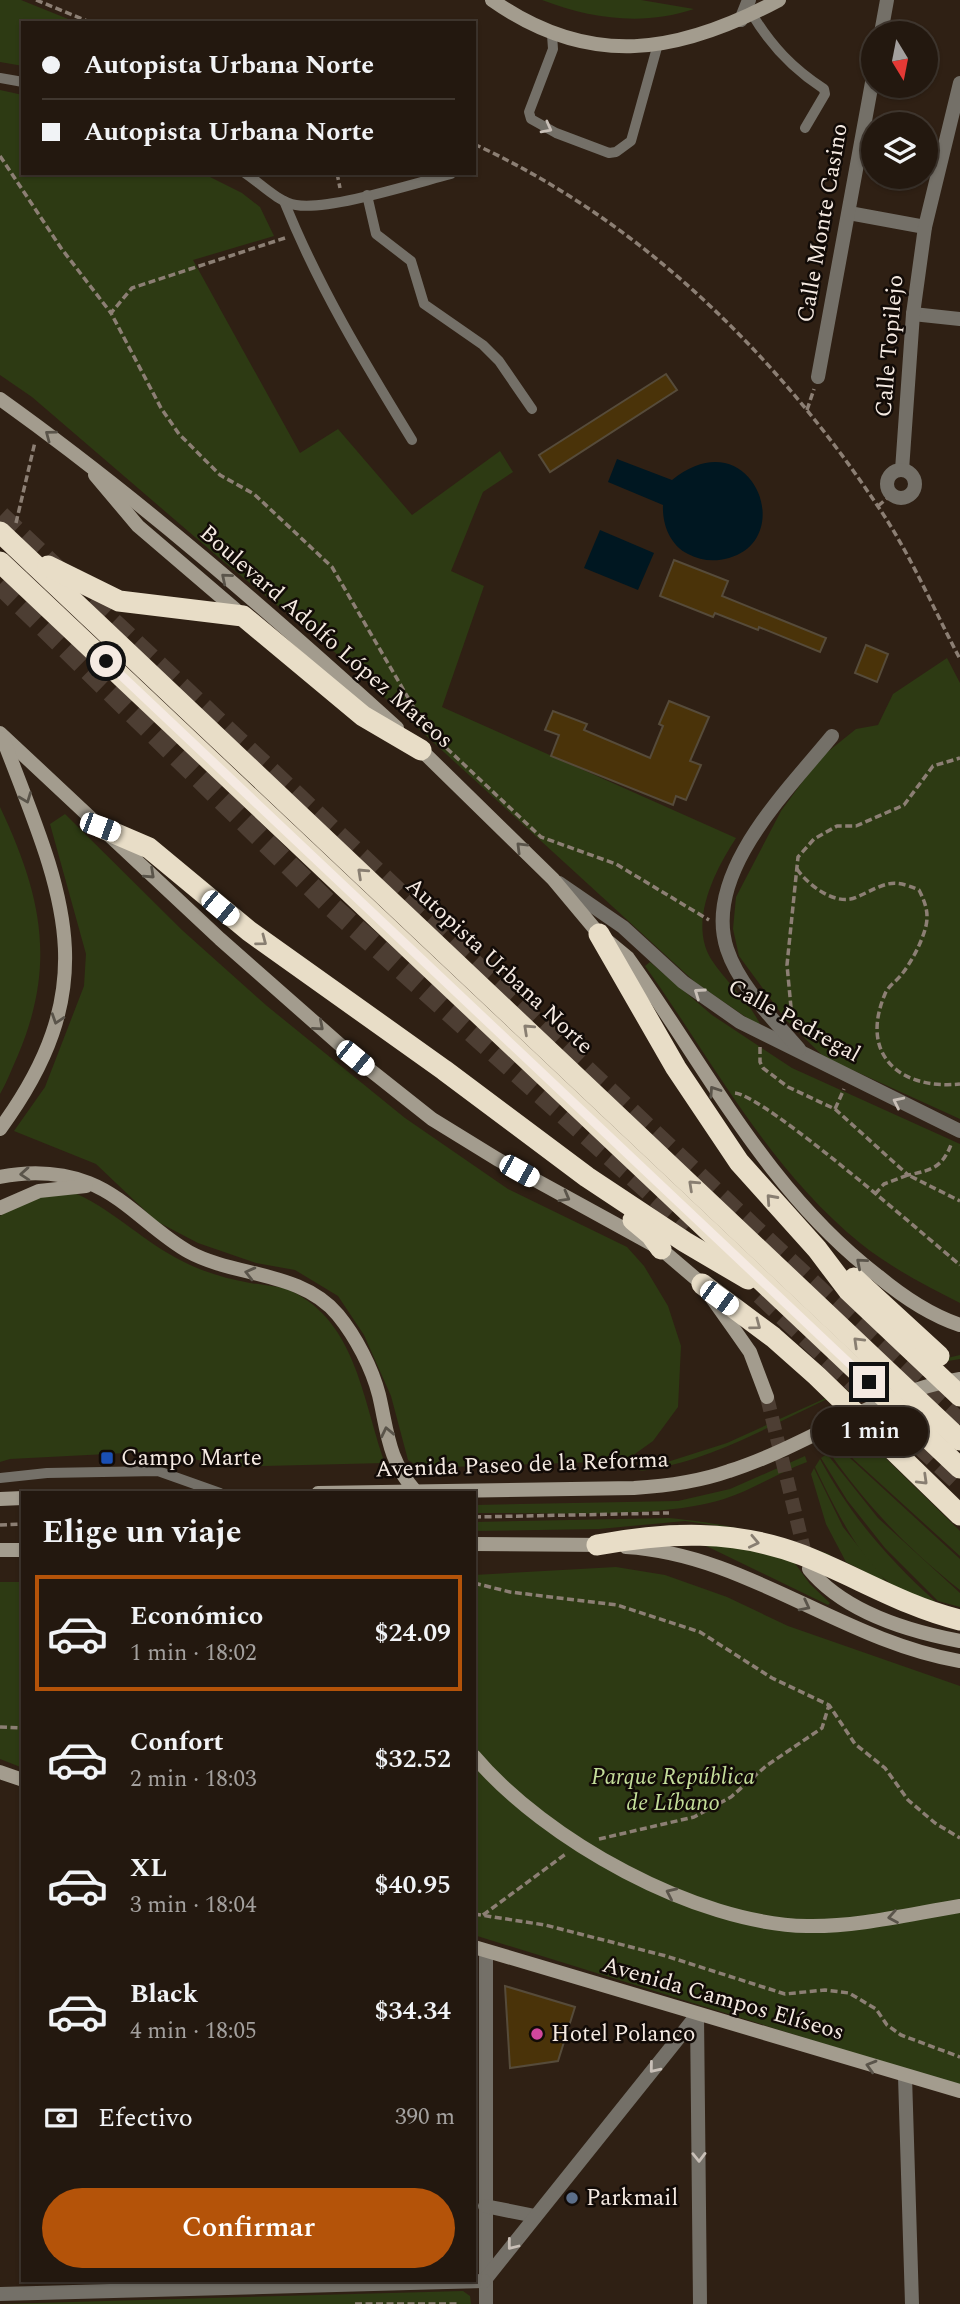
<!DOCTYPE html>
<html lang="es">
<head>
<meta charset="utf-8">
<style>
	:root { --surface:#23180f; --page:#2b2118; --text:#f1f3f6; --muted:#a3a09e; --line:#40372f; --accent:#b45309 }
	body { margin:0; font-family:Spectral,serif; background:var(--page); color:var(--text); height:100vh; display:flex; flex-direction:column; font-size:26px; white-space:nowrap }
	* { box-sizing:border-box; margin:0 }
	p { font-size:23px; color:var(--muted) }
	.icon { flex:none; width:38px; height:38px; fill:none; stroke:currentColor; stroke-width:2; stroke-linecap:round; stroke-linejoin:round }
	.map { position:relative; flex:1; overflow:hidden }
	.details { position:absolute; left:21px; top:1491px; width:455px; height:791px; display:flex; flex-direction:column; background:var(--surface); border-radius:0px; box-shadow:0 2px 5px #0004,0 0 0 2px var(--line) }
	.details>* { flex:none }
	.top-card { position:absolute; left:21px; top:21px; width:455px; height:154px; border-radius:0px; box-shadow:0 2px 5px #0004,0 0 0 2px var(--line); display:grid; align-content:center; height:154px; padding:0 21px; background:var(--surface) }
	.needle { width:46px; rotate:170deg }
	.fabs { position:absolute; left:861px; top:21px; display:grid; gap:14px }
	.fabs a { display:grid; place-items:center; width:77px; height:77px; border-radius:50%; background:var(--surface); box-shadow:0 2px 5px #0004,0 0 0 2px var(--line); font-size:35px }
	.end { position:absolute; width:32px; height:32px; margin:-16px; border:9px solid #f5eae2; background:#111; box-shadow:0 0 0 4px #111 }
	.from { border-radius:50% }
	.bubble { position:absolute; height:49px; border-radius:24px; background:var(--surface); box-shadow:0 2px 5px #0004,0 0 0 2px var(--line); font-size:23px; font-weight:600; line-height:49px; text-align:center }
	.car { position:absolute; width:21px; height:42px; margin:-21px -10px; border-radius:9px; box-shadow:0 0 5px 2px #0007; background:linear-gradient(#fff 24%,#345 0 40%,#fff 0 76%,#345 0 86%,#fff 0) }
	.top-card b { display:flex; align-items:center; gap:24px; height:66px; font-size:26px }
	.top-card b+b { border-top:2px solid var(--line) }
	.top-card i { width:18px; height:18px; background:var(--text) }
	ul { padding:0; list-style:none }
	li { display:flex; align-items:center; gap:21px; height:116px; margin:0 14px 10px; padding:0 7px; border:4px solid transparent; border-radius:0px }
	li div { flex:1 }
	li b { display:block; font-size:26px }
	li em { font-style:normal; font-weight:600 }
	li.selected { border-color:var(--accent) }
	li>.icon { width:63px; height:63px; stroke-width:1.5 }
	h2 { padding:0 21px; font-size:32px; line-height:84px }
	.pay { display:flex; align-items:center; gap:18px; height:77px; padding:0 21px; font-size:26px }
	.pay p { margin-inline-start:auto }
	.cta { display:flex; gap:14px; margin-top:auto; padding:14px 21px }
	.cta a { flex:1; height:80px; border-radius:42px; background:var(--accent); color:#fff; font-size:28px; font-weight:600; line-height:80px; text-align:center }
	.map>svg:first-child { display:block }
</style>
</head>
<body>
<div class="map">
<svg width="960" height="2304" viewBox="0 0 960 2304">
	<rect width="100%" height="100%" fill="#2f2014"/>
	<g fill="#2d3a13">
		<polygon points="0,0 21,0 78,23 23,23 23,66 0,62"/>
		<path d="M542,0H641L694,9C644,26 591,19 542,0Z"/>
		<path d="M0,90L23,95V173H202L242,193L260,207L274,236L193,260L300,453L338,429L412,515L500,451L513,472L483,492L451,571L484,586L442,707L736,838C716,869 688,921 711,959C726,982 751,1003 762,1028L696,983L337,654L224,562L32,397L0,375Z"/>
		<polygon points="947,658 960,683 960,1119 824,1057 786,1020 739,956 733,929 736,897 781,811 820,758 856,729 878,725 893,694"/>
		<path d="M0,807C41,894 57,963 18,1055C12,1068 7,1082 0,1094Z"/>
		<polygon points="65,814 182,930 267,1006 405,1118 508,1189 627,1247 644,1266 668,1306 681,1346 678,1407 653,1441 625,1461 421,1468 408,1460 391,1396 364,1335 338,1296 295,1270 256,1263 198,1243 156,1221 96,1164 14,1131 45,1087 84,986 86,954 50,824"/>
		<path d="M650,962L712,1015L792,1068L960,1144V1303C925,1285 891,1268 860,1243C767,1167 713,1061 645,966Z"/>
		<path d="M77,1194C116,1212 145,1243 184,1262C203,1272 228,1279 250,1283C262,1285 280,1286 291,1291C357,1322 363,1403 385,1463L224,1467L165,1451L10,1459L0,1462V1216L33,1196Z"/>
		<path d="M960,1355V1359C921,1365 883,1375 847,1390C778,1420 714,1462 639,1471L727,1443L879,1374Z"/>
		<polygon points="863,1436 960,1531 960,1556 839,1446"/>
		<path d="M838,1447L960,1559V1590C909,1550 866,1505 829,1452Z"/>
		<polygon points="827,1454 878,1518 960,1593 960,1607 938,1601 885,1548 847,1500 821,1458"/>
		<path d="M805,1456L807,1462C779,1472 753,1490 724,1499C655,1520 548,1512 474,1513V1505L678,1501L730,1489Z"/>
		<path d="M820,1459C850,1515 889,1560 936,1602C922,1597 903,1593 891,1584C862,1564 830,1499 815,1467Z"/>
		<polygon points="814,1468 843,1527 887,1583 846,1562 826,1524 811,1474"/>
		<path d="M669,1518C732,1524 770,1535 829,1554L834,1560L753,1531L685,1521L599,1529L474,1531V1522Z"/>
		<polygon points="698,1542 726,1544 794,1562 810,1584 830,1603 828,1605"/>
		<polygon points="616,1567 665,1575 727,1597 788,1626 960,1686 960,2086 474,1935 474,1575"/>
		<polygon points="0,1582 23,1582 23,1768 0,1759"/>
		<polygon points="463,2291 470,2296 471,2304 0,2304"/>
	</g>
	<g fill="#001721">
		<path d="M617,459L672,480C750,417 799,538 729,558C715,562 701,561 688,554C670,545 662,524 663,505L608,482Z"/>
		<polygon points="600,530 654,553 638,590 584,568"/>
	</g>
	<g fill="#4a3309" stroke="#564b3a" stroke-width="2">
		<polygon points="666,374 677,390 550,472 539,455"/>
		<polygon points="674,560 728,581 722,596 826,638 820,652 759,627 758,630 715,613 713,617 660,596"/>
		<polygon points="866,645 888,654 877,682 855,673"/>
		<polygon points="669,701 709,717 690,761 701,765 686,800 676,796 673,805 551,756 559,735 545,730 553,711 587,724 584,730 650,758 663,726 659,724"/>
		<polygon points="505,1986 575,2007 558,2061 510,2068"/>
	</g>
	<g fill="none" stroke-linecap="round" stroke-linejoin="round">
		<polyline stroke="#4d3e33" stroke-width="14" stroke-dasharray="14 7" stroke-linecap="butt" points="767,1397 807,1562"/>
		<g stroke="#4d3e33" stroke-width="21" stroke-dasharray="21 10" stroke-linecap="butt">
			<polyline points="0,516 960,1424"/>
			<polyline points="0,584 331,906 689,1226"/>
			<polyline points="761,1294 960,1482"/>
		</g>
		<g stroke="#8c7f74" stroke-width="3.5" stroke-dasharray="7 3.5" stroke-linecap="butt">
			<polyline points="36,0 92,23"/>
			<path d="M474,144C641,221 776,354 877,505C910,553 933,608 960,659"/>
			<polyline points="0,156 61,248 111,313"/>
			<polyline points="337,173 340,188"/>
			<polyline points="285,238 132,288 111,313 161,408 179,434 220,475 254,494 332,567 421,720 432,732"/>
			<polyline points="807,410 814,389"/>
			<polyline points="878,506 891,495"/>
			<polyline points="16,523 35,442"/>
			<polyline points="439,741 541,837 616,864 709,920"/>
			<path d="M797,869C808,885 836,907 857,897C884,885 890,877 919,890C925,902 929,912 926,926C922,942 912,961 902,974C897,981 888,986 885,994C859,1055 900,1090 960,1084"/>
			<polyline points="792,1018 787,965 798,857 814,839 837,826 856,826 904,805 933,766 960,758"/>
			<path d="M760,1047V1062L763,1068L788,1087L835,1109L908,1175C933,1170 943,1167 952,1142"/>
			<path d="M735,1093C767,1097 925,1236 960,1265"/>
			<polyline points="835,1109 844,1089"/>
			<polyline points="875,1194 884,1184 908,1175 960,1201"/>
			<polyline points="474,1517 669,1513"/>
			<polyline points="0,1525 23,1524"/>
			<polyline points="474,1583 510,1592 617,1605 700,1632 772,1678 829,1705 855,1744 885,1768 908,1800 935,1823 960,1838"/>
			<polyline points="0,1727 23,1728"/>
			<polyline points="599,1839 694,1817 731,1797 766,1766 822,1728 829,1705"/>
			<polyline points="474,1914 545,1925 666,1956 785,1994 825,1990 849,1993 876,2009 887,2025 901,2035 960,2057"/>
			<polyline points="483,1915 567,1853"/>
			<polyline points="355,2304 459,2304"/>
		</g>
		<g stroke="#747068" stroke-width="10">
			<path d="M752,14C771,46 793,69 824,89L825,94L805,128"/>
			<polyline points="552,35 553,49 529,112 531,119 556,133 609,153 616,152 631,141 658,44"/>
			<polyline points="0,78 23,82"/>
			<path d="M245,173C260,183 278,202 296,205C328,211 416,183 451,174"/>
			<polyline points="367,195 376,234 411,261 424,304 483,345 499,361 532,409"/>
			<path d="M284,201C318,286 364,362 412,440"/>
			<polyline points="0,1478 47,1473 158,1471 220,1493"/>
		</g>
		<g stroke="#747068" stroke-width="14">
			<polyline points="741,20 749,0"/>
			<polyline points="881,33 887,0"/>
			<polyline points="849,213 925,227"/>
			<polyline points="913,314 960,319"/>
			<polyline points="818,377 873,77"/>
			<polyline points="902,470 913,314 925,227 960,83"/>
			<circle cx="901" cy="484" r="14"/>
			<polyline points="559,883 623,927 683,982 740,1022 960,1131"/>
			<path d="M799,1049C774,1020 739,986 727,949C702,873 789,789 832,736"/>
			<polyline points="486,1952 486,2304"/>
			<polyline points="697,2015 700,2304"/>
			<polyline points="905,2076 912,2304"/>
			<polyline points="485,2206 535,2216"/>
			<polyline points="484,2281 697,2015"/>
			<polyline points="0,2294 484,2281"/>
		</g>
		<g stroke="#a39c8e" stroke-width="14">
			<path d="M492,0C590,69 678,54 779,0"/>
			<path d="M0,399C140,499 270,613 397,728"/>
			<polyline points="95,475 138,526 242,615"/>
			<polyline points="0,733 220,939 355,1058 432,1119 497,1159 661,1249 702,1284 736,1332 750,1352 767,1397"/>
			<path d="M415,744L553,879L599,934L628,958C707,1068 767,1191 878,1276C902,1296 930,1315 960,1325"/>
			<path d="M0,1129C108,982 62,893 3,739"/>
			<path d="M0,1177C30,1171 60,1172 89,1183C127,1198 153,1232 189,1252C235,1277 302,1271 338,1315C356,1337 372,1368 379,1395C388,1434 388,1460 416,1492"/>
			<polyline points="0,1208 39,1191 86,1186"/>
			<path d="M318,1493L634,1488C666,1486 698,1482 729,1471C808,1446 877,1392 960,1379"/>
			<polyline points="0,1499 23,1498"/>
			<polyline points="474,1544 606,1545"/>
			<path d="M626,1547C746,1554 842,1641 960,1661"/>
			<polyline points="0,1550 23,1550"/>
			<path d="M809,1569C844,1612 907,1631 960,1641"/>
			<path d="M474,1756C545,1840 696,1924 807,1926C858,1927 910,1914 960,1906"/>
			<polyline points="0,1772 23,1780"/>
			<polyline points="474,1947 960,2091"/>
		</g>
		<g stroke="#e8ddc7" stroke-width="21">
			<polyline points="0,532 960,1440"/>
			<polyline points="0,562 960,1468"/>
			<polyline points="48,566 119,601 243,616 363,716 421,750"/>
			<polyline points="100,827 149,848 249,931 444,1070 587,1177 685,1242 748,1279"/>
			<polyline points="599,934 676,1068 739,1162 817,1249 848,1290 960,1396"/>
			<polyline points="633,1220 651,1235 661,1249"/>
			<polyline points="854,1278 939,1356"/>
			<polyline points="702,1284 773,1337 817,1376 960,1515"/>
			<path d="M597,1545C667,1532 734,1529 802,1555C856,1576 903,1606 960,1620"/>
		</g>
	</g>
	<defs><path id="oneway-chevron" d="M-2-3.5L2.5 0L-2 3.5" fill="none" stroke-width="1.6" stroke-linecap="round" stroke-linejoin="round" transform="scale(1.75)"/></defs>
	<g stroke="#c8bfb7">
		<use href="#oneway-chevron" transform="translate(547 128) rotate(28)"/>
		<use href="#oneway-chevron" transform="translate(699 993) rotate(-145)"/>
		<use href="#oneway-chevron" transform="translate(898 1102) rotate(-154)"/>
		<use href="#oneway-chevron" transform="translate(654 2068) rotate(129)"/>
		<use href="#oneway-chevron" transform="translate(699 2157) rotate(89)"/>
		<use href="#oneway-chevron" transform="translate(512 2245) rotate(128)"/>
	</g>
	<g stroke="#5a544a">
		<use href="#oneway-chevron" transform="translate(50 435) rotate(-143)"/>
		<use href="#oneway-chevron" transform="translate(226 578) rotate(-140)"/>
		<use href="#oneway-chevron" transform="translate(26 798) rotate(69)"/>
		<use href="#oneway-chevron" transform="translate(521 847) rotate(-135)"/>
		<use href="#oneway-chevron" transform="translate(150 874) rotate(43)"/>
		<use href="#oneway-chevron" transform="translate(57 1019) rotate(108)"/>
		<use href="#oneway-chevron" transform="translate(319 1026) rotate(41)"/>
		<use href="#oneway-chevron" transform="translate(714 1091) rotate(-124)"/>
		<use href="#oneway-chevron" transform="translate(25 1174) rotate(176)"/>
		<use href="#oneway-chevron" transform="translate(565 1197) rotate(29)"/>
		<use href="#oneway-chevron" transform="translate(861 1263) rotate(-139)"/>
		<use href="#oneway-chevron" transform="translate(250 1273) rotate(-166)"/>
		<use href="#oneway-chevron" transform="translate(387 1432) rotate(-102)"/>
		<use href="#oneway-chevron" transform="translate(805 1606) rotate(27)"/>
		<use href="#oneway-chevron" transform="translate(671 1893) rotate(-155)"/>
		<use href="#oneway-chevron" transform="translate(893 1917) rotate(170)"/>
		<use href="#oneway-chevron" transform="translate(871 2066) rotate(-164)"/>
	</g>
	<g stroke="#887e71">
		<use href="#oneway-chevron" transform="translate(362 873) rotate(-137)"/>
		<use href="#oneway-chevron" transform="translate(262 941) rotate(37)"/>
		<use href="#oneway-chevron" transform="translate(528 1029) rotate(-137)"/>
		<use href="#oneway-chevron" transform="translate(693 1185) rotate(-137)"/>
		<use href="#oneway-chevron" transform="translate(771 1199) rotate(-132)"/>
		<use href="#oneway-chevron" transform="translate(756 1325) rotate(37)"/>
		<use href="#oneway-chevron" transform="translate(858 1342) rotate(-136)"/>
		<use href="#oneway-chevron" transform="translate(923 1480) rotate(44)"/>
		<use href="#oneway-chevron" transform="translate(754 1542) rotate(12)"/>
	</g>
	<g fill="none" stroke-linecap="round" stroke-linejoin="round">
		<polyline stroke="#f5eae2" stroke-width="9" points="106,661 869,1382"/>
	</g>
	<rect fill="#1a4fb4" stroke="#120b07" stroke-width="2.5" x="100" y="1451" width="14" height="14" rx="3.5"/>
	<circle fill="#d1479c" stroke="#120b07" stroke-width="2.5" cx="537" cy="2034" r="7"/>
	<circle fill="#5c6f8a" stroke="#120b07" stroke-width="2.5" cx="572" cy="2198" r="7"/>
	<g text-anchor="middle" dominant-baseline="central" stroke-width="5" stroke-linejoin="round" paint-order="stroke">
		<g font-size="23" fill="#f5eae2" stroke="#120b07">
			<text transform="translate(823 223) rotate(-80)">Calle Monte Casino</text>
			<text transform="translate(890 346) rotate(-85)">Calle Topilejo</text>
			<text transform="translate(326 637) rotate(41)">Boulevard Adolfo López Mateos</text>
			<text transform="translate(499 966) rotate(43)">Autopista Urbana Norte</text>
			<text transform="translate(794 1021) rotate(29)">Calle Pedregal</text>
			<text transform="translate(522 1465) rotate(-2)">Avenida Paseo de la Reforma</text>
			<text transform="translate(723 1999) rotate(16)">Avenida Campos Elíseos</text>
		</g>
		<g font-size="23" fill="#f5eae2" stroke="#120b07" text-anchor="start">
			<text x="121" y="1458">Campo Marte</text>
			<text x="551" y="2034">Hotel Polanco</text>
			<text x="586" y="2198">Parkmail</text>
		</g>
		<g font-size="23" font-style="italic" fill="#c4de9a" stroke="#120b07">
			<text x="673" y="1777">Parque República<tspan x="673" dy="26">de Líbano</tspan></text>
		</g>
	</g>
</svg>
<div class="fabs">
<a><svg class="needle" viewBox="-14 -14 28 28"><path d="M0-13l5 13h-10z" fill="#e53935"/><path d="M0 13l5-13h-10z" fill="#a3a09e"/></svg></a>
<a><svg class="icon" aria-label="layers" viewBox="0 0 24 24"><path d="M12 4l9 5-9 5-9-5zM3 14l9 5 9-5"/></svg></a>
</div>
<i class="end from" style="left:106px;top:661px"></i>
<i class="end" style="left:869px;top:1382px"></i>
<div class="bubble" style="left:812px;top:1407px;width:116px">1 min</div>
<i class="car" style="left:100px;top:827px;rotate:110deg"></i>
<i class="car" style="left:220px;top:908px;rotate:130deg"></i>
<i class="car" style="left:355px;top:1058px;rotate:129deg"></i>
<i class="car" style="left:519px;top:1171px;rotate:119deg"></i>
<i class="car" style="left:719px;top:1298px;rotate:126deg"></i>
<div class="top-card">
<b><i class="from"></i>Autopista Urbana Norte</b>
<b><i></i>Autopista Urbana Norte</b>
</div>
<section class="details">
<h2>Elige un viaje</h2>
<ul>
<li class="selected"><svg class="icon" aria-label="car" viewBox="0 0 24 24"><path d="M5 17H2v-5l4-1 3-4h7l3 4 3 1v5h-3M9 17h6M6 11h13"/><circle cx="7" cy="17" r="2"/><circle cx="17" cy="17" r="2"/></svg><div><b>Económico</b><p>1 min · 18:02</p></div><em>$24.09</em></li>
<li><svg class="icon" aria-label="car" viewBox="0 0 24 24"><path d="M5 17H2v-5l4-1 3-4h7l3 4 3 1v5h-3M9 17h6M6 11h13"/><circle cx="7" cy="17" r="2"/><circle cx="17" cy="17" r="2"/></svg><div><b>Confort</b><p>2 min · 18:03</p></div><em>$32.52</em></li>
<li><svg class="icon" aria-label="car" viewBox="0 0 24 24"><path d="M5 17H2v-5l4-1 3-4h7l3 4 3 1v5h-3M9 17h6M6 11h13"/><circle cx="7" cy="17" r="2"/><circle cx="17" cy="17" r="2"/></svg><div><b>XL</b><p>3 min · 18:04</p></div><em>$40.95</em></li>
<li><svg class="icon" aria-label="car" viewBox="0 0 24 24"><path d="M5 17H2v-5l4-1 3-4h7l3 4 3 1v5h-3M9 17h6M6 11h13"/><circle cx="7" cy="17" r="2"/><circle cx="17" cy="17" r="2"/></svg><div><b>Black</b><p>4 min · 18:05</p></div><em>$34.34</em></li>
</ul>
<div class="pay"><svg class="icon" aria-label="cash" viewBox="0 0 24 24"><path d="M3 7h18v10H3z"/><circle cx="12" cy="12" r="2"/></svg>Efectivo<p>390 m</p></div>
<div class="cta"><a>Confirmar</a></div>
</section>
</div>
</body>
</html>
